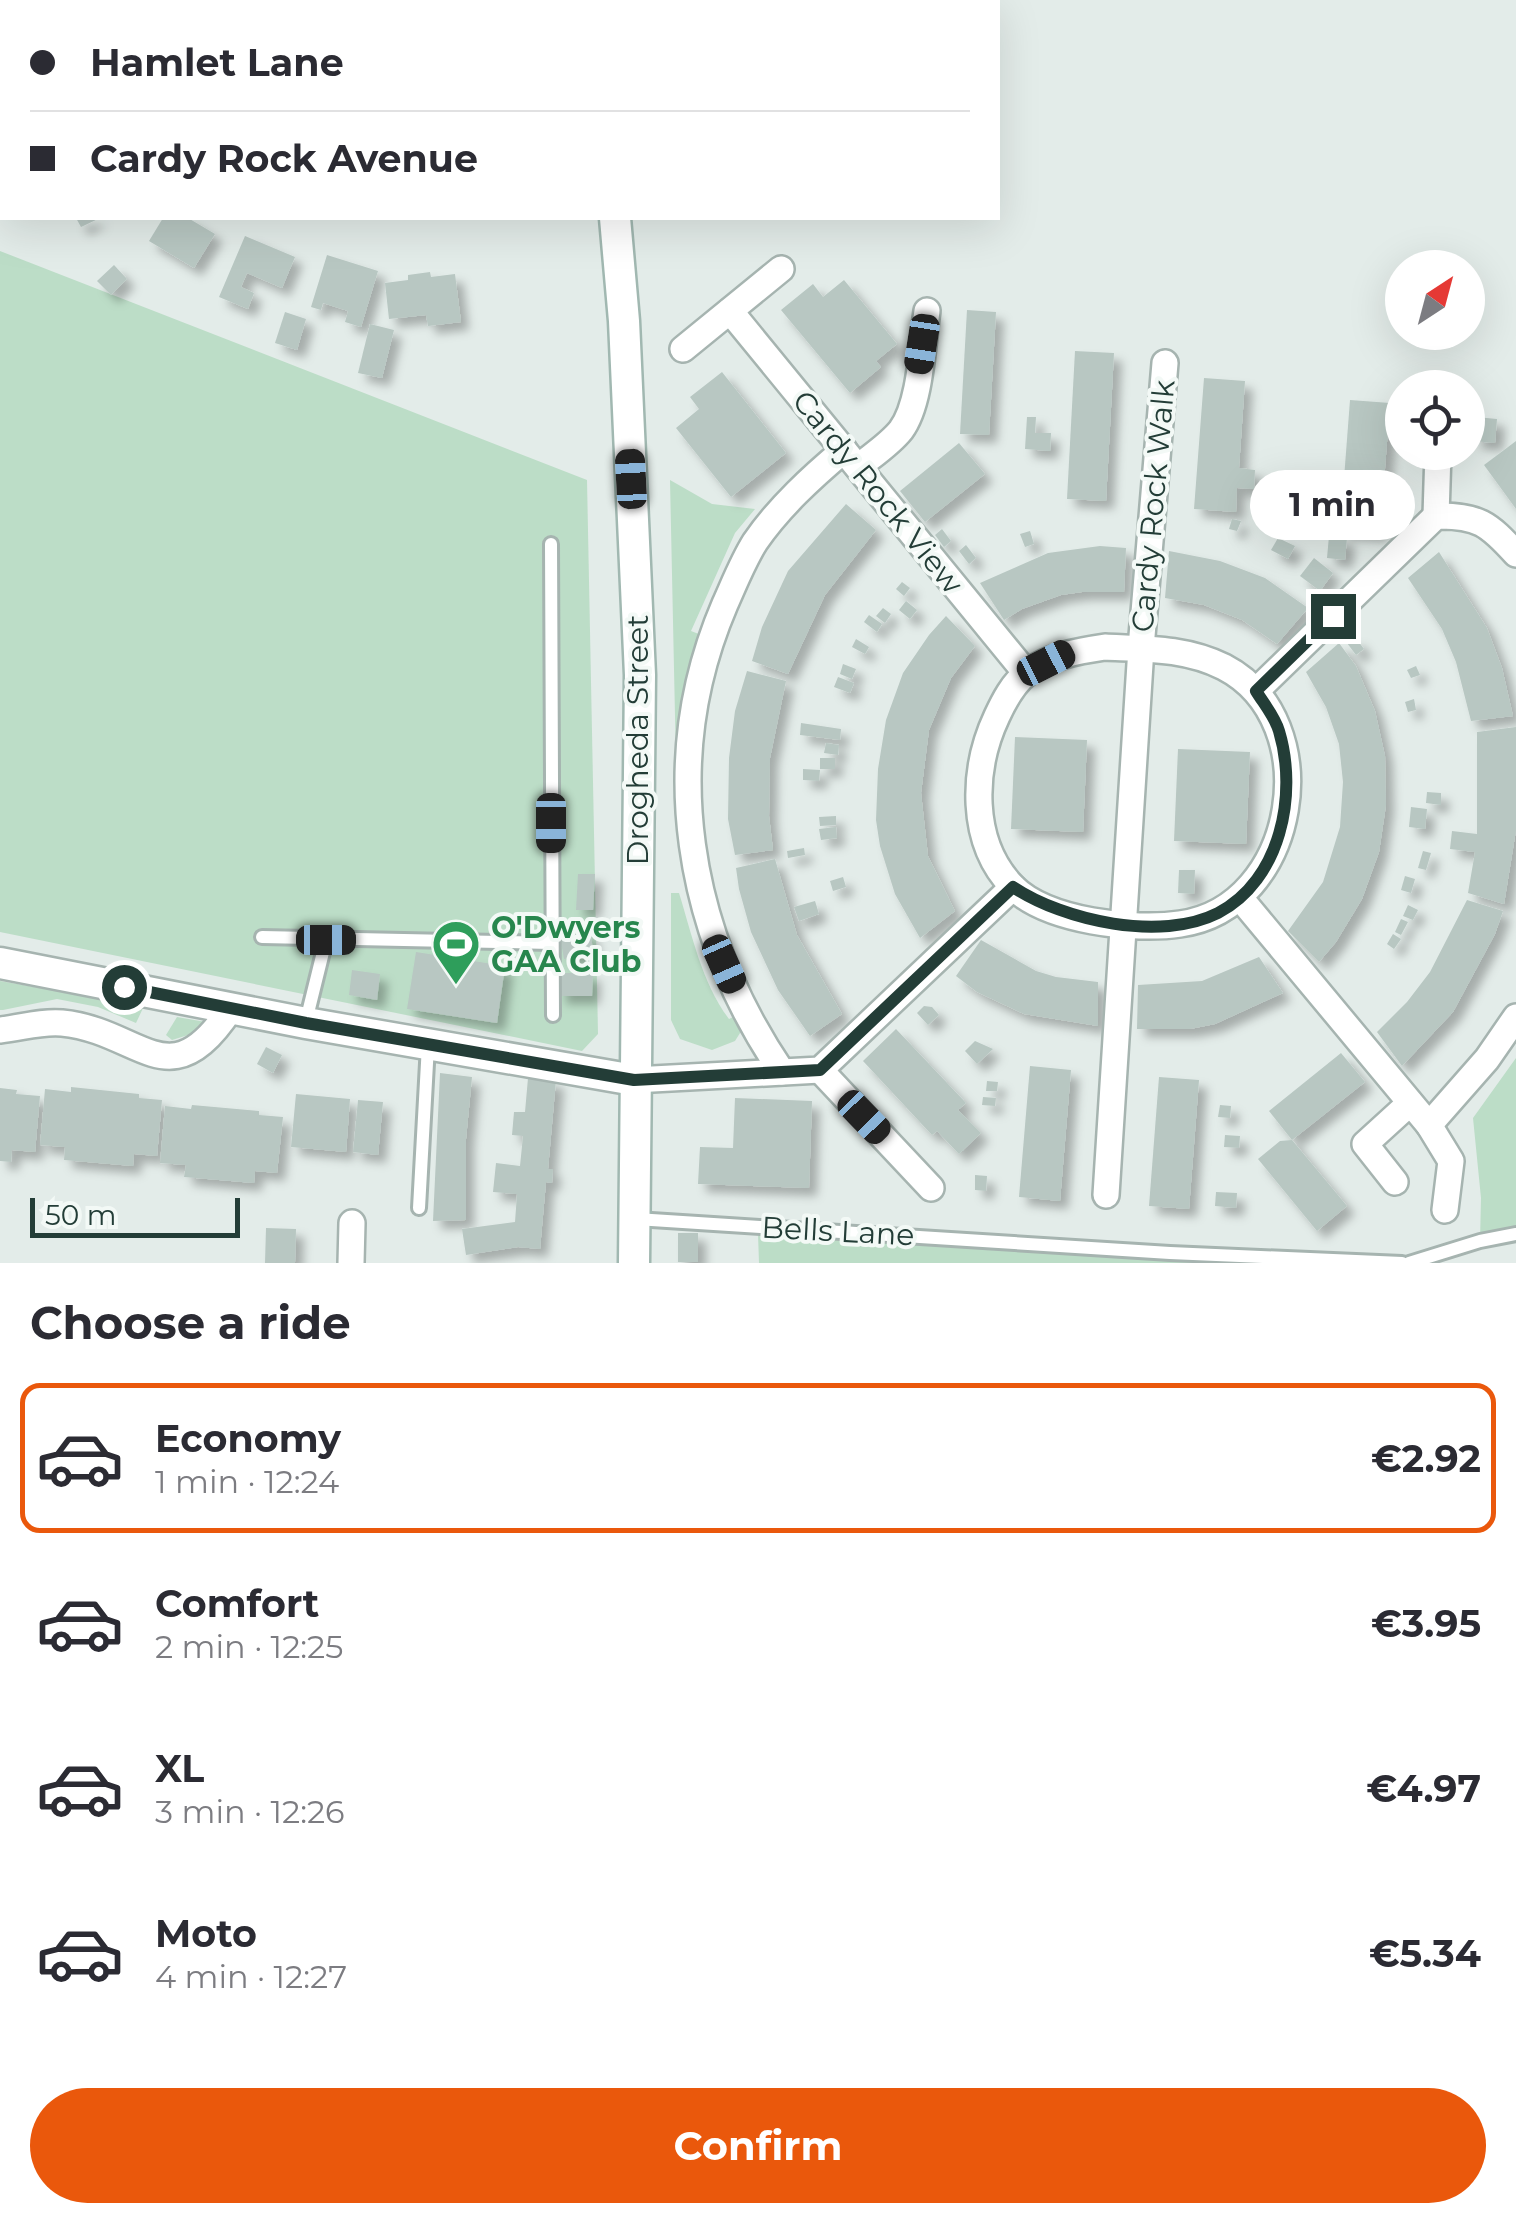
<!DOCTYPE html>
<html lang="en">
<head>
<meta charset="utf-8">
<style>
	:root { --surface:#fff; --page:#f2f2f3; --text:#2b2b33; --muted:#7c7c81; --line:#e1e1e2; --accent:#ea580c }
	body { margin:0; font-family:Montserrat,sans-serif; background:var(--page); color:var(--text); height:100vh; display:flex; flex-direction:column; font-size:38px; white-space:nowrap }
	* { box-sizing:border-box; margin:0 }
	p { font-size:32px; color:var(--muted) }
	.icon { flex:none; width:55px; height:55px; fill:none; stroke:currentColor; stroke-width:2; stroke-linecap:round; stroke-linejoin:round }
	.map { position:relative; height:1263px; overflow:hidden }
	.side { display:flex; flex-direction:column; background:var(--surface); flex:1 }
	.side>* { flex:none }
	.hud { position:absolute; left:0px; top:0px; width:1000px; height:220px; box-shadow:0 10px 40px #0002; display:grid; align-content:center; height:220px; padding:0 30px; background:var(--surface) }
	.needle { width:65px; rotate:36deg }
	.fabs { position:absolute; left:1385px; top:250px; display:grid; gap:20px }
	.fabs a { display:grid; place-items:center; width:100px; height:100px; border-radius:50%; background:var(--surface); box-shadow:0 10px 40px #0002; font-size:50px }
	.scale { position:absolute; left:30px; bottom:25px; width:210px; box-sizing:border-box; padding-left:10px; border:5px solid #233d37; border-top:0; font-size:28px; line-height:35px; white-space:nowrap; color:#233d37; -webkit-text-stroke:8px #f3f9f6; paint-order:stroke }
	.end { position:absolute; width:45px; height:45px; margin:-22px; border:12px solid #233d37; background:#fff; box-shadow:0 0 0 5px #fff }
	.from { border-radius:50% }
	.bubble { position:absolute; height:70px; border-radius:35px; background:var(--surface); box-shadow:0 10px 40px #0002; font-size:32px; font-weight:700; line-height:70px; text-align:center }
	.car { position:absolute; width:30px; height:60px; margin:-30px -15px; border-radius:12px; box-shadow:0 0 8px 2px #0007; background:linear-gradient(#222 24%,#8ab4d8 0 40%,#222 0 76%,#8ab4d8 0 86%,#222 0) }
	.hud b { display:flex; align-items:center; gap:35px; height:95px; font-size:38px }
	.hud b+b { border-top:2px solid var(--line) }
	.hud i { width:25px; height:25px; background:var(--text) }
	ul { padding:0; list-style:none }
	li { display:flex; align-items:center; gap:30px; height:150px; margin:0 20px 15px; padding:0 10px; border:5px solid transparent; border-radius:20px }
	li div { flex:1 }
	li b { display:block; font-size:38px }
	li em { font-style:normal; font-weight:700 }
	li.current { border-color:var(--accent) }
	li>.icon { width:90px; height:90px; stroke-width:1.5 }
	h2 { padding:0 30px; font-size:45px; line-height:120px }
	.primary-button { display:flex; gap:20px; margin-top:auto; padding:20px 30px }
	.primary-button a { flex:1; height:115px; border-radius:60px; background:var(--accent); color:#fff; font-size:40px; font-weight:700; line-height:115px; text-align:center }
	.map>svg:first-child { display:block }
</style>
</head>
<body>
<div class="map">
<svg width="1516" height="1263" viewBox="0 0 1516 1263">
	<defs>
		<filter id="shadow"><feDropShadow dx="8" dy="8" stdDeviation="5" flood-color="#0004"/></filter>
	</defs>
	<rect width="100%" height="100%" fill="#e3ece9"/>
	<g fill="#bcddc7">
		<polygon points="0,251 587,480 598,1034 582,1051 0,932"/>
		<polygon points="670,480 712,504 755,509 735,533 691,631 704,636 686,700 676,763"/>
		<path d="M671,893H679C692,935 702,983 729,1019L737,1015L745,1025L735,1041L712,1050L680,1039L671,1020Z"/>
		<polygon points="0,981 144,1006 136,1023 98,1007 57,999 3,1010 0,1010"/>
		<polygon points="177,1017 206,1022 198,1032 172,1040 166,1035"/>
		<polygon points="1516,1058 1516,1234 1480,1241 1481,1198 1473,1118"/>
		<polygon points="758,1234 829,1239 1286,1263 759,1263"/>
	</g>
	<g fill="#b8c7c2" filter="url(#shadow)">
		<polygon points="76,218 100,218 81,227"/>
		<polygon points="163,218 188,218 215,234 194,268 149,241"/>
		<polygon points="245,236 295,257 282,288 247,273 241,287 254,293 248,309 219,297"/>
		<polygon points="327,255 378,271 361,327 345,322 348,311 323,303 321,310 311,307"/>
		<polygon points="114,265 127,279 111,295 97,281"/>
		<polygon points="430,272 431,277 455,274 461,322 428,326 426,315 389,319 385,283 408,280 408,275"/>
		<polygon points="844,280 897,344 876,361 881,367 850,393 781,310 813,284 823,297"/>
		<polygon points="967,310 996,312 989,435 960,434"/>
		<polygon points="285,312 306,319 297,350 275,343"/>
		<polygon points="370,324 394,330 382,378 358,373"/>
		<polygon points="1075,351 1114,353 1106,501 1067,499"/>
		<polygon points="722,372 786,453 731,497 676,428 699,409 690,397"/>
		<polygon points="1204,378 1245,381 1239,468 1255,470 1254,489 1237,488 1236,512 1194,509"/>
		<polygon points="1350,400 1390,403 1380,534 1340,531"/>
		<polygon points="1027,417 1036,417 1035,433 1051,433 1050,451 1025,449"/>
		<polygon points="1476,417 1497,419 1495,443 1474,441"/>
		<polygon points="1516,441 1516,509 1484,465"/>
		<polygon points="959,443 985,474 925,522 900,491"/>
		<polygon points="846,504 876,530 825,595 788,674 752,661 762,627 788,571"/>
		<polygon points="1232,519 1241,521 1237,531 1229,529"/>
		<polygon points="942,529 951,541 944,547 935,535"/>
		<polygon points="1030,531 1034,544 1025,547 1020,534"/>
		<polygon points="1329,536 1347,538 1345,560 1327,558"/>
		<polygon points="1278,538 1295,546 1288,559 1271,550"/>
		<polygon points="966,545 976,558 969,564 959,551"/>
		<polygon points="1100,546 1126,548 1124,592 1082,592 1061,595 1022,609 1004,620 980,583 1048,553"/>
		<polygon points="1169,551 1220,561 1265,578 1308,608 1277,644 1242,620 1204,605 1165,598"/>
		<polygon points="1439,552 1487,628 1502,668 1513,716 1471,721 1456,662 1442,629 1408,578"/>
		<polygon points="1314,558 1333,573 1320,591 1300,576"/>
		<polygon points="902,582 910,588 904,596 896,589"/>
		<polygon points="906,601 917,610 910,619 899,610"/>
		<polygon points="883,608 891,614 885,623 876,616"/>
		<polygon points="869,615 882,624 877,632 864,622"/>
		<polygon points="946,616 975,646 951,678 929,730 921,793 928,856 955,911 920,938 895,894 880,846 876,820 878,769 886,720 903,673 929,635"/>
		<polygon points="1355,637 1364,649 1356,655 1347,643"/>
		<polygon points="856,639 869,647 865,654 852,647"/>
		<polygon points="1339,643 1356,666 1375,711 1385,756 1386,805 1379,852 1362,899 1336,942 1319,962 1288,931 1323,882 1340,827 1343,782 1339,744 1326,707 1306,672"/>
		<polygon points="843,664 856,669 852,679 840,674"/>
		<polygon points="1416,666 1420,675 1411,678 1407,670"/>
		<polygon points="747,671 786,681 770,758 769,816 773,850 735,855 728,819 729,758 735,711"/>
		<polygon points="838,677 854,683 850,693 834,687"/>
		<polygon points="1414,699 1416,710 1408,712 1405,702"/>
		<polygon points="801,723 841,729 840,740 800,735"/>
		<polygon points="1516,727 1516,830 1504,904 1468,893 1475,852 1450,849 1452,831 1477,834 1477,732"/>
		<polygon points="1015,737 1087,740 1083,832 1011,829"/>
		<polygon points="826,743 839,745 838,755 824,753"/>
		<polygon points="1178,749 1250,752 1246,844 1174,841"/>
		<rect x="820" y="758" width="15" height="11"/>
		<polygon points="803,769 820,770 819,781 803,780"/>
		<polygon points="1427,792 1441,793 1441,805 1426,803"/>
		<polygon points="1411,807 1427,809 1425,829 1409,827"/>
		<polygon points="836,816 836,825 820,826 819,817"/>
		<polygon points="836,827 837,838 821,840 819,829"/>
		<polygon points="804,848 805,855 788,858 787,851"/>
		<polygon points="1423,851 1431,853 1426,870 1418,868"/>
		<polygon points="775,859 797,935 842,1014 810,1036 778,990 751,932 739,889 736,868"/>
		<polygon points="1179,870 1195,870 1194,894 1178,893"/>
		<polygon points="578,874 595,874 593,910 576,910"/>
		<polygon points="1405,876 1415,879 1411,893 1401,890"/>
		<polygon points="843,877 846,887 833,891 830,881"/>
		<polygon points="1467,900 1503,911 1495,934 1453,1012 1402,1066 1377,1032 1407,1002 1430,972"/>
		<polygon points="815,901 819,914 799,921 794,907"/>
		<polygon points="1408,905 1418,910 1413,920 1403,916"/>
		<polygon points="1401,919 1408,922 1401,935 1395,932"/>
		<polygon points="591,932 593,955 564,959 560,936"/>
		<polygon points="1393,934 1401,939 1394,949 1387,944"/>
		<polygon points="981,940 1036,971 1056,977 1098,982 1098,1026 1024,1014 977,992 956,976"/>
		<polygon points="416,952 505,966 497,1023 407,1009"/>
		<polygon points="1259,957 1283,993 1215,1024 1190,1029 1137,1029 1138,985 1202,981"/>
		<polygon points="352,970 380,974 377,1000 349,995"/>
		<polygon points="559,973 593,973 592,996 558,996"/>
		<polygon points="924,1006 932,1007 939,1015 928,1025 917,1013"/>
		<polygon points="896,1029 966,1103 958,1110 981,1133 959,1154 937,1131 932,1135 863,1061"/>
		<polygon points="975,1041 993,1049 977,1064 965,1051"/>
		<polygon points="266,1047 282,1055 273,1073 257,1064"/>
		<polygon points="1341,1053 1365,1082 1292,1140 1269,1111"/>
		<polygon points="1030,1066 1071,1070 1060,1201 1019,1197"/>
		<polygon points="440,1073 472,1077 466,1139 466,1220 433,1221"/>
		<polygon points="1159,1077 1199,1080 1189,1209 1149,1206"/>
		<polygon points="528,1078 556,1080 548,1169 553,1169 552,1183 546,1182 540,1249 518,1247 466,1255 462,1229 515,1222 517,1194 493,1192 496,1163 520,1166 523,1136 512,1135 514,1112 525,1112"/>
		<polygon points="987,1081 998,1082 997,1091 986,1091"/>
		<polygon points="71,1087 139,1094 139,1098 162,1100 157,1156 134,1154 133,1166 64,1160 65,1147 40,1145 45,1089 71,1092"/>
		<polygon points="0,1088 17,1090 16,1094 40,1096 35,1152 12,1150 11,1162 0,1161"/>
		<polygon points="296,1094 350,1099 346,1152 291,1147"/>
		<polygon points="983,1097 996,1098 995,1106 982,1105"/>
		<polygon points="735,1098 812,1101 809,1188 698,1184 700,1147 733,1148"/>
		<polygon points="358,1100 383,1102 378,1155 353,1152"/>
		<polygon points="192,1105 259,1111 259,1115 283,1117 277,1173 255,1171 254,1183 184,1177 186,1165 160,1163 165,1106 191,1109"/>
		<polygon points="1220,1105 1231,1106 1230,1118 1218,1117"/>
		<polygon points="1225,1135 1240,1136 1239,1148 1224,1147"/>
		<polygon points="1292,1140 1347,1206 1317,1231 1258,1159 1280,1141"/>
		<polygon points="975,1175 987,1176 986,1191 975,1190"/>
		<polygon points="1216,1192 1237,1193 1236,1208 1215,1206"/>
		<polygon points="266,1228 296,1229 295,1263 265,1263"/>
		<rect x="678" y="1233" width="20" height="29"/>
	</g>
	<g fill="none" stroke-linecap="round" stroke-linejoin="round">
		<g stroke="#a6b4b0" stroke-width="18">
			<g id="service">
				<polyline points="551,544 553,1015"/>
				<polyline points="262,937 551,943"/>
				<polyline points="306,1021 326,940"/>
				<polyline points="419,1208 428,1045"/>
				<polyline points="636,1219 1170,1253 1402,1263"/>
				<polyline points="1409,1263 1480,1241 1516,1234"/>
			</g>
		</g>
		<g stroke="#a6b4b0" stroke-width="30">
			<g id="minor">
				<polyline points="176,0 176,2"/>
				<polyline points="730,311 1026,673"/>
				<polyline points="683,349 781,269"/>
				<path d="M858,467C873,455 890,444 901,430C921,403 922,344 927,311"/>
				<polyline points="1436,516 1438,452"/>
				<path d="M1105,647C1146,649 1186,648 1224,667C1328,721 1298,908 1180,924C1134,931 1047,921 1013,887C969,842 972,769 997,716C1004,701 1013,683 1027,673C1049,656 1078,651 1105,647Z"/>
				<path d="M1256,691L1436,516C1478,515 1489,524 1516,554"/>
				<polyline points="1241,899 1429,1125 1451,1161 1445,1210"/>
				<path d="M0,1030C21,1028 40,1021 62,1023C142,1031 169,1102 231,1008"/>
				<polyline points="820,1070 931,1188"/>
				<path d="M782,1072C687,932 657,762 725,604C734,584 743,561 755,542C779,507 812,477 844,450"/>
				<polyline points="634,1080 820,1070 1013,887"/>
				<polyline points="1429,1125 1487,1059 1516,1017"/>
				<polyline points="1395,1182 1365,1144 1410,1103"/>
				<polyline points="1106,1195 1141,648 1165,363"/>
				<polyline points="351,1263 352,1223"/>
			</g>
		</g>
		<g stroke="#a6b4b0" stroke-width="35">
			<polyline id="tertiary" points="0,963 306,1023 634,1080"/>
		</g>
		<g stroke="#a1b8b1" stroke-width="35">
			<g id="secondary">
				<polyline points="598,0 598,2"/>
				<polyline points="615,218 624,321 640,675 634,1263"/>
			</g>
		</g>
		<use href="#service" stroke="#fff" stroke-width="12"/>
		<use href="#minor" stroke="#fff" stroke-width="25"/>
		<use href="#tertiary" stroke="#fff" stroke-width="30"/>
		<use href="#secondary" stroke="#fff" stroke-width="30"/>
	</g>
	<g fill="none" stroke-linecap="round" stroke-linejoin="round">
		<path stroke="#233d37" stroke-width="12" d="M124,987L306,1023L634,1080L820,1070L1013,887C1064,921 1161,942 1218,913C1281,880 1298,794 1279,731C1275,717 1264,704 1256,691L1333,616"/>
	</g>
	<defs>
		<g id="stadium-pin" transform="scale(2.5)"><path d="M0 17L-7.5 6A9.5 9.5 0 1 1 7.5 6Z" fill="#2e9e5b" stroke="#f3f9f6"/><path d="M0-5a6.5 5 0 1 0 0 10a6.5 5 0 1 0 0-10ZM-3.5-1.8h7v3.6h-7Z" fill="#fff"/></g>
	</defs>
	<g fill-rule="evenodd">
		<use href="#stadium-pin" x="456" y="944"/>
	</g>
	<g text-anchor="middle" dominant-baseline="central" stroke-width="8" stroke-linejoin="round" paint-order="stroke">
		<g font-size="30" fill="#233d37" stroke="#f3f9f6">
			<text transform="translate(878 492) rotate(51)">Cardy Rock View</text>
			<text transform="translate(1153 506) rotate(-85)">Cardy Rock Walk</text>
			<text transform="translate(637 740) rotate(-90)">Drogheda Street</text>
			<text transform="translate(838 1231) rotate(3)">Bells Lane</text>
		</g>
		<g font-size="30" font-weight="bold" fill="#27864d" stroke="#f3f9f6" text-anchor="start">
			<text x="491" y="927">O'Dwyers<tspan x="491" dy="34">GAA Club</tspan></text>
		</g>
	</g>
</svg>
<div class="fabs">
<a><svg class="needle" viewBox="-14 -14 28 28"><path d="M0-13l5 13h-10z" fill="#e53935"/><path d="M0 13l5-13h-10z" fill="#7c7c81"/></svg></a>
<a><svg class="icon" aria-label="locate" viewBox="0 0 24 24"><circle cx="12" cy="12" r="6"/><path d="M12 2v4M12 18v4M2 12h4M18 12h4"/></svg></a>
</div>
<div class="scale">50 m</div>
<i class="end from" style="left:124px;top:987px"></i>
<i class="end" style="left:1333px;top:616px"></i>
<div class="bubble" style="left:1250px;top:470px;width:165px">1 min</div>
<i class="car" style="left:922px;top:344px;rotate:189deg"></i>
<i class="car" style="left:631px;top:479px;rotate:357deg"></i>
<i class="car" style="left:1046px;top:663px;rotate:63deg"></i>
<i class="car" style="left:551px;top:823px;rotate:180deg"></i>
<i class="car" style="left:326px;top:940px;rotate:90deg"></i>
<i class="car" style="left:724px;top:964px;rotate:156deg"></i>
<i class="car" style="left:864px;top:1117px;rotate:136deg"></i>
<div class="hud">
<b><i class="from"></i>Hamlet Lane</b>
<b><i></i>Cardy Rock Avenue</b>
</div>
</div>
<section class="side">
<h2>Choose a ride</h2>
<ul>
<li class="current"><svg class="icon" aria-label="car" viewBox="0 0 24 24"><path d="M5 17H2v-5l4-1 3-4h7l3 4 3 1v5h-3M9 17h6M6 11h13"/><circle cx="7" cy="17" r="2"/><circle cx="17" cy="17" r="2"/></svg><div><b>Economy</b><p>1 min · 12:24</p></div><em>€2.92</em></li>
<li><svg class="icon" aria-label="car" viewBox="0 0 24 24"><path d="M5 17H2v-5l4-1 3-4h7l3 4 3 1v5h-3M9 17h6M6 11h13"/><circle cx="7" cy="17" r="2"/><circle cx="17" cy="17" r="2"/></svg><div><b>Comfort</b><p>2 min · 12:25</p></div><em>€3.95</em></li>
<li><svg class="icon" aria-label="car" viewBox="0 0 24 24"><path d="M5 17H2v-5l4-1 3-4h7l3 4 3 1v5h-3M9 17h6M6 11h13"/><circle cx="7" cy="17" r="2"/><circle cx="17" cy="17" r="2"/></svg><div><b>XL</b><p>3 min · 12:26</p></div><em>€4.97</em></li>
<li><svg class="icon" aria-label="car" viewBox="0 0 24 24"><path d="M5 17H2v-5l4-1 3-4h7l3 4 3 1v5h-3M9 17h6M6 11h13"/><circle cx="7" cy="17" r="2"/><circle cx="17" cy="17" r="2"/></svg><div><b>Moto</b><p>4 min · 12:27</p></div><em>€5.34</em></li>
</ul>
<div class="primary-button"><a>Confirm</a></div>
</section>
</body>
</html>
